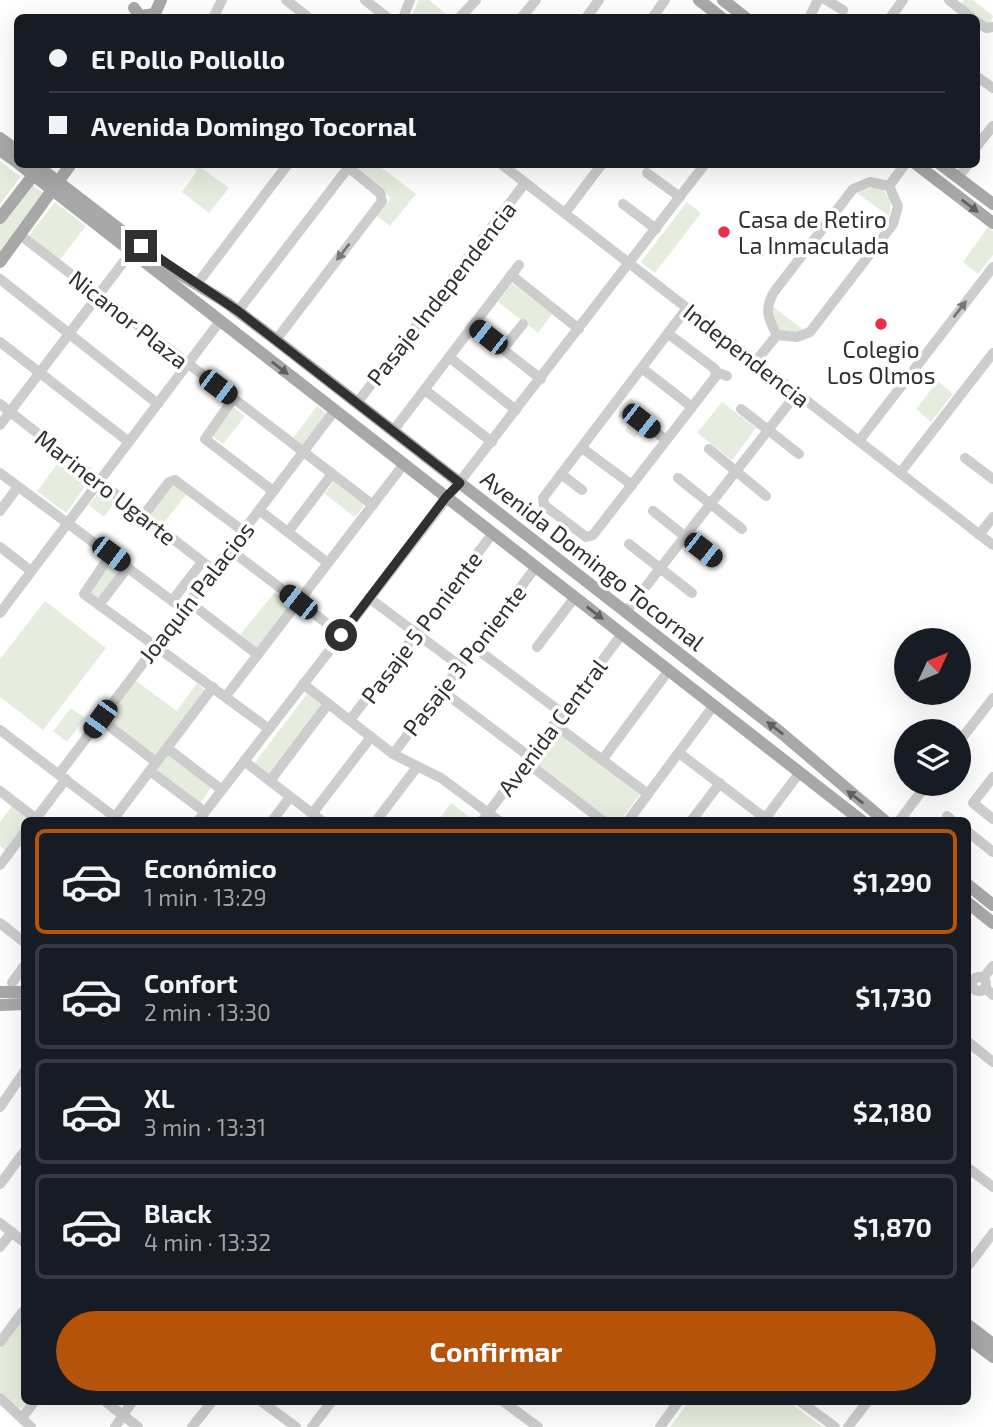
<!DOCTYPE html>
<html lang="es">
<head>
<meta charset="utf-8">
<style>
	:root { --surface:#171b24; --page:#20242c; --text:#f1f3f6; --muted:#9ea1a6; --line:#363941; --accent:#b45309 }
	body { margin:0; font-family:"Exo 2",sans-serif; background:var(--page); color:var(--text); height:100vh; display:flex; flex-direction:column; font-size:26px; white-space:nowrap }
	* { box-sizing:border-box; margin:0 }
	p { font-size:23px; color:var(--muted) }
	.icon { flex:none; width:38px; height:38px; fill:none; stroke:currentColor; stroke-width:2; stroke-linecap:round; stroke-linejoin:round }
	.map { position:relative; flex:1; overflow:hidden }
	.side { position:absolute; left:21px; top:817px; width:950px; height:588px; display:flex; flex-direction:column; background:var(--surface); border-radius:10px; box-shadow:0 7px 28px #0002 }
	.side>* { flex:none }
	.guide { position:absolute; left:14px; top:14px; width:966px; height:154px; border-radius:10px; box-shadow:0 7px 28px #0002; display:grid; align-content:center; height:154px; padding:0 35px; background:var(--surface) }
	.needle { width:46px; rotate:46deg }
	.controls { position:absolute; left:894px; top:628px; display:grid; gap:14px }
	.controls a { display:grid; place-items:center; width:77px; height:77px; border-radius:50%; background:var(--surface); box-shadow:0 7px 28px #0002; font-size:35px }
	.end { position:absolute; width:32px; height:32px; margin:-16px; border:9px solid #303030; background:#fff; box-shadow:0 0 0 4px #fff }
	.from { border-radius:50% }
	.car { position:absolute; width:21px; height:42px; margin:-21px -10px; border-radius:9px; box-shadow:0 0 5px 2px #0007; background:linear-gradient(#222 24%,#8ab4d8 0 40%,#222 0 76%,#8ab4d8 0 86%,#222 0) }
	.guide b { display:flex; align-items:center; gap:24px; height:66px; font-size:26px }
	.guide b+b { border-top:2px solid var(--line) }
	.guide i { width:18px; height:18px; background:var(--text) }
	ul { padding:12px 0 0; list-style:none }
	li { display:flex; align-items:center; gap:21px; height:105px; margin:0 14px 10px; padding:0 21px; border:4px solid var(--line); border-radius:10px }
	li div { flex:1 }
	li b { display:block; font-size:26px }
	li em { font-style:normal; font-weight:700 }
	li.current { border-color:var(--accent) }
	li>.icon { width:63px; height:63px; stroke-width:1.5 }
	.button { display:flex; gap:14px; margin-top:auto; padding:14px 35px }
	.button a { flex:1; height:80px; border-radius:42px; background:var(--accent); color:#fff; font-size:28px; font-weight:700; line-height:80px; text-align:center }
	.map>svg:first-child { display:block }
</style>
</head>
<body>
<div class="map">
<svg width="993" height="1427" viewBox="0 0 993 1427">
	<rect width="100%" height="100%" fill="#fff"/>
	<g fill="#e7edde">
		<polygon points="419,0 429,0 449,17 411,17"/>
		<polygon points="964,0 973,0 993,16 990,24 984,24 961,5"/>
		<polygon points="0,161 20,177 0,205"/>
		<polygon points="197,165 229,188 209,213 182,192 197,171 194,168"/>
		<polygon points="361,165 378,165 416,194 390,226 377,216 391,198 357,170"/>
		<polygon points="30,184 45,194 0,254 0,223"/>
		<polygon points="874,187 883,190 891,201 889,216 857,193"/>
		<polygon points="55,202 86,226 58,262 27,238"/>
		<polygon points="687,202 701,213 655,273 641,262"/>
		<polygon points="988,227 993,231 993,255 978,274 963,262"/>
		<polygon points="512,283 552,314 538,333 498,302"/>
		<polygon points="772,306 802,329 794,334 782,333 774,320"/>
		<polygon points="938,381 953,394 931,422 916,409"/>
		<polygon points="631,398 639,407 634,414 639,417 635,423 642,428 635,438 625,431 629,424 618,416"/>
		<polygon points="722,402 756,428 732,460 697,433"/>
		<polygon points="317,406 327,414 302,445 293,438"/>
		<polygon points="233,407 245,416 223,444 211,435"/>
		<polygon points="61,459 89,481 66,513 37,491"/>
		<polygon points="334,481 365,504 355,517 325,494"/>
		<polygon points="173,484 186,495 162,525 149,515"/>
		<polygon points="101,490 115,502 104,517 89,505"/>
		<polygon points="112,562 122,570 98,600 88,593"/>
		<polygon points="275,592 292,605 257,649 240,635"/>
		<polygon points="45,601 106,648 43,730 0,697 0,659"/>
		<polygon points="135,680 177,711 197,683 206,691 164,748 213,785 198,806 153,772 161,762 107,719"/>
		<polygon points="307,694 324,707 270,777 253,765"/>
		<polygon points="71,708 85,718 67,742 53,731"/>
		<polygon points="559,730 641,793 620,821 607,821 533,764"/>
		<polygon points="451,803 475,821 438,821"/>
		<polygon points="12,806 31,820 24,821 24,828 6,851 0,846 0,822"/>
		<polygon points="24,1315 24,1402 29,1402 20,1409 0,1393 0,1349"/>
		<polygon points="689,1402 789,1402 823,1427 670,1427"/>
	</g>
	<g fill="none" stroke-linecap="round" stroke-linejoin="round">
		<g stroke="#cdcdcd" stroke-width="10">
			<polyline points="286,0 309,18"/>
			<polyline points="365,0 388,18"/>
			<polyline points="826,0 843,10"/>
			<polyline points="949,0 972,18"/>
			<polyline points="213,18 222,0"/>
			<polyline points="403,18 410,0"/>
			<polyline points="459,18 476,0"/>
			<polyline points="521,18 536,0"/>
			<polyline points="586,18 599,0"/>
			<polyline points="652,18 665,0"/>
			<polyline points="809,18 818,0"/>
			<polyline points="890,18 903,0"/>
			<polyline points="976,21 986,28 993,27"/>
			<polyline points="976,76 993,88"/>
			<polyline points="976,147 993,126"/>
			<polyline points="501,164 993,545"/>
			<polyline points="647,173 680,197"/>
			<polyline points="958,178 968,164"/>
			<polyline points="889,186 905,164"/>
			<polyline points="623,204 656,229"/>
			<polyline points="565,213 602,164"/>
			<polyline points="20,235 373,505"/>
			<polyline points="511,275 579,329"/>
			<polyline points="0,279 158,404"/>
			<polyline points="197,284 288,164"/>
			<polyline points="238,311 351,164"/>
			<polyline points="473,326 541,379"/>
			<polyline points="670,335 715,369 716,376 593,535 586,537 544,505 543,498 687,308"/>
			<path d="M777,335C768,319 764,309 774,292L853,189L870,182L889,186"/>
			<polyline points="777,335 797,337 810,332 893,224 898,206 889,186"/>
			<polyline points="276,340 382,201 380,193 348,167"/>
			<polyline points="0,342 129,442"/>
			<polyline points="503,349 523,324"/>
			<polyline points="449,357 516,410"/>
			<polyline points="756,361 777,335"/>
			<polyline points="643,369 692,407"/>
			<polyline points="716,372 727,376"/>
			<polyline points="425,390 492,442"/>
			<polyline points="233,399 205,439 273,491"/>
			<polyline points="357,403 525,183"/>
			<polyline points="0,404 213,570"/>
			<polyline points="741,409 799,454"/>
			<polyline points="641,421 666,440"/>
			<polyline points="0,425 131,252"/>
			<polyline points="393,431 519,265"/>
			<polyline points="859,441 993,267"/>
			<polyline points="582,448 632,485"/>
			<polyline points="709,449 766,496"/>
			<polyline points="965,458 993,479"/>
			<polyline points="0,473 183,609"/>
			<polyline points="900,473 993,353"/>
			<polyline points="561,474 582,490"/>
			<polyline points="678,478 742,529"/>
			<polyline points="259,510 328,563"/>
			<polyline points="0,511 17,488"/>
			<polyline points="653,511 716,561"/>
			<polyline points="143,516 169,482 175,480 243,531"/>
			<polyline points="288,532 332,474"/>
			<polyline points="979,535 993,517"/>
			<polyline points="629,544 692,593"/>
			<polyline points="0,547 31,571"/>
			<polyline points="229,549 341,634"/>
			<polyline points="111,554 84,594 269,729"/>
			<polyline points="369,598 460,666"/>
			<polyline points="172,601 202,562"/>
			<polyline points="189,602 258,655"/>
			<polyline points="99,605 128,567"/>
			<polyline points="626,612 797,393"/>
			<polyline points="0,613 220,321"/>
			<polyline points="474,647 562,713"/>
			<polyline points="537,647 575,597"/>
			<polyline points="303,684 393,754 441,778 499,821"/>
			<polyline points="441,690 530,757"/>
			<polyline points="226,696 404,464"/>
			<polyline points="100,719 156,762"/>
			<polyline points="350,720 493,533"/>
			<polyline points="554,724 648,794"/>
			<polyline points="0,730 120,821"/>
			<polyline points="959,742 993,698"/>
			<polyline points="167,748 222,790"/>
			<polyline points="679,753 769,821"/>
			<polyline points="393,754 536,567"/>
			<polyline points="602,760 669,670"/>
			<polyline points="244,761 322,821"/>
			<polyline points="526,762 603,821"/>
			<polyline points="150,771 205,812"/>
			<polyline points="59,774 335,410"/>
			<polyline points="993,777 973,803 993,819"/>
			<polyline points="270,781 328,704"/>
			<polyline points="0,791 39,821"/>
			<polyline points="312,814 371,737"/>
			<polyline points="947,816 953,821"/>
			<polyline points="115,817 213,687"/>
			<polyline points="764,820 800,772"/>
			<polyline points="34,821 66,779"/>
			<polyline points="198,821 705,164"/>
			<polyline points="272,821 290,797"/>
			<polyline points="376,821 417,767"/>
			<polyline points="482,821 622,634"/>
			<polyline points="628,821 714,705"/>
			<polyline points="691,821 720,783"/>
			<polyline points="899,821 927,784"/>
			<polyline points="968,832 993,852"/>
			<polyline points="0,865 24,833"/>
			<polyline points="0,923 24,942"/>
			<circle cx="979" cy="984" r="7"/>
			<polyline points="983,978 993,966"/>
			<polyline points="12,983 24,966"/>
			<polyline points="985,988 993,995"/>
			<polyline points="968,1042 993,1062"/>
			<polyline points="0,1107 24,1072"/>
			<polyline points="968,1168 993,1187"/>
			<polyline points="0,1184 24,1152"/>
			<polyline points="0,1223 24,1242"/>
			<polyline points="0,1247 12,1232"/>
			<polyline points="968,1266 993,1233"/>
			<polyline points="0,1342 24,1310"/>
			<polyline points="0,1398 31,1427"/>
			<polyline points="106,1402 138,1427"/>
			<polyline points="262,1402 296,1427"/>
			<polyline points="504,1402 538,1427"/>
			<polyline points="801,1402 835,1427"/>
			<polyline points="22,1418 34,1402"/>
			<polyline points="115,1427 132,1402"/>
			<polyline points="192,1427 211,1403"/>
			<polyline points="312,1427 331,1402"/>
			<polyline points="660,1427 678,1402"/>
			<polyline points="848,1427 867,1402"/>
		</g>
		<g stroke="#a8a8a8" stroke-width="12">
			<polyline points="699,0 722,18"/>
			<polyline points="723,0 746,18"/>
			<polyline points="134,8 140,16 155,14"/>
			<polyline points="153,18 161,0"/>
			<polyline points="0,138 18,151"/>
			<polyline points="0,150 18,163"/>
			<polyline points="19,164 862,821"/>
			<polyline points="35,164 170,268 227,303 276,340 779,731 885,821"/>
			<polyline points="916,164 993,223"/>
			<polyline points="940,164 993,204"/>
			<polyline points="0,218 38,169"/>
			<polyline points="0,262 71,164"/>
			<polyline points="968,885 993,905"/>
			<polyline points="968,903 993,923"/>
			<polyline points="0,992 24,992"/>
			<polyline points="0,1005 24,1004"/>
			<polyline points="968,1325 993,1344"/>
			<polyline points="968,1338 993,1357"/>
		</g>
	</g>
	<defs><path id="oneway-solid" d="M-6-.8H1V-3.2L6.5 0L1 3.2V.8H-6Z" transform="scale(1.75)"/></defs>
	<g fill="#606060">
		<use href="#oneway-solid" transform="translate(970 206) rotate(37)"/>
		<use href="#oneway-solid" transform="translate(280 368) rotate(38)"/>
		<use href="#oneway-solid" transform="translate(595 613) rotate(38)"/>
		<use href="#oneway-solid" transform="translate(775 728) rotate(-142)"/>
		<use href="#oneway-solid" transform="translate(855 797) rotate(-142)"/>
	</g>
	<g fill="#777">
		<use href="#oneway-solid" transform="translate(343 252) rotate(128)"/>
		<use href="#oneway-solid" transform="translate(960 309) rotate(-52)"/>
	</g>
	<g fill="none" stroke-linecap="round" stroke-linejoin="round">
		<polyline stroke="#303030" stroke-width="9" points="141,246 238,311 460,483 446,497 341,635"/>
	</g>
	<g fill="#e83148" stroke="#fff" stroke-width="2.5">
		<circle cx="724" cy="232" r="7"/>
		<circle cx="881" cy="324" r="7"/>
	</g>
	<g text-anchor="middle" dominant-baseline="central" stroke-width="7" stroke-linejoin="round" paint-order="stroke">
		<g font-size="23" fill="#303030" stroke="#fff" text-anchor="start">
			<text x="738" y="219">Casa de Retiro<tspan x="738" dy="26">La Inmaculada</tspan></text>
			<text x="881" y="349" text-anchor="middle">Colegio<tspan x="881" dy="26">Los Olmos</tspan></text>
		</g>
		<g font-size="23" fill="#303030" stroke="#fff">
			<text transform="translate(441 293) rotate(-52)">Pasaje Independencia</text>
			<text transform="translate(129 319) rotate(38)">Nicanor Plaza</text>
			<text transform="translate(747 355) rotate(38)">Independencia</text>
			<text transform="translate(106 487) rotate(38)">Marinero Ugarte</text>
			<text transform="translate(593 560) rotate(38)">Avenida Domingo Tocornal</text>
			<text transform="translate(196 592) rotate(-52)">Joaquín Palacios</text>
			<text transform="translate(421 627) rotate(-53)">Pasaje 5 Poniente</text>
			<text transform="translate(464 660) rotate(-52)">Pasaje 3 Poniente</text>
			<text transform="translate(552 727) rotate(-53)">Avenida Central</text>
		</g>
	</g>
</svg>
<div class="controls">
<a><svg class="needle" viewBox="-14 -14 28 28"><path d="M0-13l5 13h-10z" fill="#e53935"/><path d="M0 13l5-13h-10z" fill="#9ea1a6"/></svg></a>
<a><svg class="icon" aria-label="layers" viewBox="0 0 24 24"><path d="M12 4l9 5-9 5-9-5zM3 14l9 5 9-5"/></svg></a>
</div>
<i class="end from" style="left:341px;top:635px"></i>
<i class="end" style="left:141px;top:246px"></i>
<i class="car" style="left:488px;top:337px;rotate:308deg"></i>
<i class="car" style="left:218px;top:387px;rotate:127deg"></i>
<i class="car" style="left:641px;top:421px;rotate:128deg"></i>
<i class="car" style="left:703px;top:550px;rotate:128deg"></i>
<i class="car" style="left:111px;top:554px;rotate:127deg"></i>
<i class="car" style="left:298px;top:602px;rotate:308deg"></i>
<i class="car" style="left:100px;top:719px;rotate:216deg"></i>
<div class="guide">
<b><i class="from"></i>El Pollo Pollollo</b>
<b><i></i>Avenida Domingo Tocornal</b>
</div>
<section class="side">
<ul>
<li class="current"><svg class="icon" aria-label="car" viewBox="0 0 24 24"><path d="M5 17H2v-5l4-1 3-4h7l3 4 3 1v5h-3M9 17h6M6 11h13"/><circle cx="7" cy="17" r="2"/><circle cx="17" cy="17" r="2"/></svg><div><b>Económico</b><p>1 min · 13:29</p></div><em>$1,290</em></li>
<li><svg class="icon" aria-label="car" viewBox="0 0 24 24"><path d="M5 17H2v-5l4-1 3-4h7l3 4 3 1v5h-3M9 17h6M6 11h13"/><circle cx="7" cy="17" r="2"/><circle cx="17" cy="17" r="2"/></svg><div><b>Confort</b><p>2 min · 13:30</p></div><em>$1,730</em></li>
<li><svg class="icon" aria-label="car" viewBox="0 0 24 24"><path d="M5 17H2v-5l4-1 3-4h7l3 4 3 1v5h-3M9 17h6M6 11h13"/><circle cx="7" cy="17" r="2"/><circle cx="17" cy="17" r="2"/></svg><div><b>XL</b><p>3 min · 13:31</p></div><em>$2,180</em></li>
<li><svg class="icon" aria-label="car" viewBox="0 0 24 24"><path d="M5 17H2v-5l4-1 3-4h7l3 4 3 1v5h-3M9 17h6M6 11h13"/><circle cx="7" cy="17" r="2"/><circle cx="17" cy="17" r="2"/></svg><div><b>Black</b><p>4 min · 13:32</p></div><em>$1,870</em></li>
</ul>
<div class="button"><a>Confirmar</a></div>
</section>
</div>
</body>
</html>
